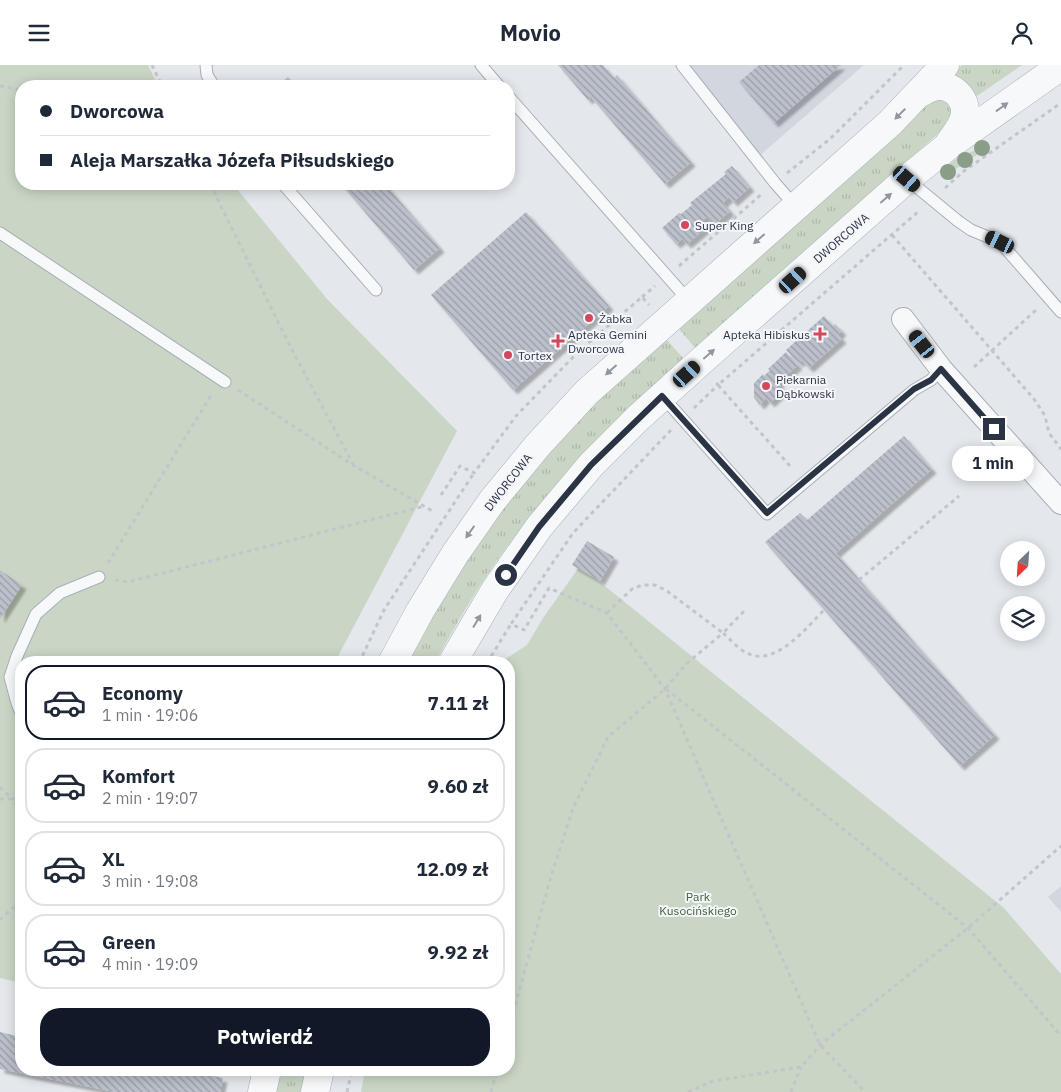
<!DOCTYPE html>
<html lang="pl">
<head>
<meta charset="utf-8">
<style>
	:root { --surface:#fff; --page:#f2f2f3; --text:#1f2937; --muted:#747a83; --line:#e0e1e3; --accent:#111827 }
	body { margin:0; font-family:"IBM Plex Sans",sans-serif; background:var(--page); color:var(--text); height:100vh; display:flex; flex-direction:column; font-size:19px; white-space:nowrap }
	* { box-sizing:border-box; margin:0 }
	p { font-size:16px; color:var(--muted) }
	.icon { flex:none; width:28px; height:28px; fill:none; stroke:currentColor; stroke-width:2; stroke-linecap:round; stroke-linejoin:round }
	.map { position:relative; flex:1; overflow:hidden }
	.side { position:absolute; left:15px; top:591px; width:500px; height:420px; display:flex; flex-direction:column; background:var(--surface); border-radius:20px; box-shadow:0 2px 12px #0003 }
	.side>* { flex:none }
	.hud { position:absolute; left:15px; top:15px; width:500px; height:110px; border-radius:20px; box-shadow:0 2px 12px #0003; display:grid; align-content:center; height:110px; padding:0 25px; background:var(--surface) }
	.needle { width:32px; rotate:205deg }
	.tools { position:absolute; left:1000px; top:476px; display:grid; gap:10px }
	.tools a { display:grid; place-items:center; width:45px; height:45px; border-radius:50%; background:var(--surface); box-shadow:0 2px 12px #0003; font-size:25px }
	.end { position:absolute; width:22px; height:22px; margin:-11px; border:6px solid #2b3445; background:#fff; box-shadow:0 0 0 2px #fff }
	.from { border-radius:50% }
	.bubble { position:absolute; height:35px; border-radius:18px; background:var(--surface); box-shadow:0 2px 12px #0003; font-size:16px; font-weight:800; line-height:35px; text-align:center }
	.car { position:absolute; width:15px; height:30px; margin:-15px -8px; border-radius:6px; box-shadow:0 0 4px 1px #0007; background:linear-gradient(#222 24%,#8ab4d8 0 40%,#222 0 76%,#8ab4d8 0 86%,#222 0) }
	.hud b { display:flex; align-items:center; gap:18px; height:48px; font-size:19px }
	.hud b+b { border-top:1px solid var(--line) }
	.hud i { width:12px; height:12px; background:var(--text) }
	ul { padding:9px 0 0; list-style:none }
	li { display:flex; align-items:center; gap:15px; height:75px; margin:0 10px 8px; padding:0 15px; border:2px solid var(--line); border-radius:20px }
	li div { flex:1 }
	li b { display:block; font-size:19px }
	li em { font-style:normal; font-weight:800 }
	li.on { border-color:var(--accent) }
	li>.icon { width:45px; height:45px; stroke-width:1.5 }
	.cta { display:flex; gap:10px; margin-top:auto; padding:10px 25px }
	.cta a { flex:1; height:58px; border-radius:20px; background:var(--accent); color:#fff; font-size:20px; font-weight:800; line-height:58px; text-align:center }
	header { display:flex; justify-content:space-between; align-items:center; height:65px; padding:0 25px; background:var(--surface); font-size:22px; font-weight:800 }
	.map>svg:first-child { display:block }
</style>
</head>
<body>
<header><svg class="icon" aria-label="menu" viewBox="0 0 24 24"><path d="M4 6h16M4 12h16M4 18h16"/></svg>Movio<svg class="icon" aria-label="person" viewBox="0 0 24 24"><circle cx="12" cy="8" r="4"/><path d="M4 21q1-7 8-7t8 7"/></svg></header>
<div class="map">
<svg width="1061" height="1027" viewBox="0 0 1061 1027">
	<defs>
		<pattern id="grass-tufts" width="24" height="20" patternUnits="userSpaceOnUse" patternTransform="scale(1.25)"><rect width="24" height="20" fill="#c9d6c5"/><path d="M3 7l-1-3M5 7V3M7 7l1-3M15 17l-1-3M17 17v-4M19 17l1-3" fill="none" stroke="#adb8ab"/></pattern>
		<pattern id="building-back-hatch" width="6" height="6" patternUnits="userSpaceOnUse" patternTransform="scale(1.25)"><rect width="6" height="6" fill="#bbc0ca"/><path d="M-1 5l2 2M0 0l6 6M5-1l2 2" fill="none" stroke="#989da6"/></pattern>
		<filter id="shadow"><feDropShadow dx="4.5" dy="4.5" stdDeviation="1" flood-color="#0004"/></filter>
	</defs>
	<rect width="100%" height="100%" fill="#e4e7ec"/>
	<g fill="#d2d6de">
		<polygon points="688,0 864,0 759,91"/>
		<polygon points="1061,821 1061,847 1048,832"/>
	</g>
	<g fill="url(#grass-tufts)">
		<polygon points="962,0 1022,0 977,31 955,10 955,7"/>
		<polygon points="941,32 953,42 949,57 940,67 696,284 679,264 900,67 931,35"/>
		<path d="M984,81L986,84L944,112C946,93 969,89 984,81Z"/>
		<path d="M666,274L684,294C613,353 550,421 496,497C473,529 454,564 435,597L406,598C453,513 507,429 574,359C603,329 635,302 666,274Z"/>
		<polygon points="280,1005 308,1005 303,1027 276,1027"/>
	</g>
	<g fill="#c9d6c5">
		<polygon points="0,0 148,0 158,21 21,21 21,119 233,119 327,234 457,366 335,597 21,598 21,918 0,913"/>
		<polygon points="580,501 1004,843 1061,909 1061,1027 361,1027 365,1005 509,1005 509,598 501,597 527,580 543,553"/>
	</g>
	<g fill="url(#building-back-hatch)" filter="url(#shadow)">
		<polygon points="558,0 603,0 614,13 617,10 691,97 665,119 591,32 588,35"/>
		<polygon points="759,0 841,0 774,58 739,17"/>
		<polygon points="288,12 296,21 278,21"/>
		<polygon points="732,101 750,122 733,137 729,132 723,138 730,146 714,160 707,152 701,157 706,163 687,179 682,174 676,179 662,163 679,148 681,149 692,140 690,138 726,109 724,107"/>
		<polygon points="341,119 385,119 440,183 414,205"/>
		<polygon points="526,147 609,241 513,325 431,230"/>
		<polygon points="824,251 833,261 835,259 842,266 838,270 842,274 809,303 801,295 799,298 786,285"/>
		<polygon points="786,287 798,300 778,318 781,321 778,323 782,327 770,338 766,333 760,340 754,333 754,318 763,309 764,311 770,305 768,304"/>
		<polygon points="904,371 932,404 836,488 995,670 960,701 765,477 800,448 807,455"/>
		<polygon points="587,476 614,492 600,516 572,500"/>
		<polygon points="0,505 22,520 0,554"/>
		<polygon points="0,967 21,972 21,1005 184,1005 223,1013 220,1027 115,1027 0,1004"/>
	</g>
	<g fill="none" stroke-linecap="round" stroke-linejoin="round">
		<g stroke="#a9aeb7" stroke-width="13">
			<g id="service">
				<polyline points="206,0 207,10 214,21"/>
				<polyline points="481,0 499,21"/>
				<polyline points="682,0 775,118 796,142"/>
				<polyline points="509,32 689,236"/>
				<polyline points="907,114 958,156 971,165 1000,177 1061,247"/>
				<polyline points="283,119 376,225"/>
				<polyline points="0,168 225,317"/>
				<polyline points="662,331 767,449 914,325 931,315 941,304"/>
				<polyline points="21,648 17,638 10,612 17,591 36,549 60,528 99,512"/>
			</g>
		</g>
		<g stroke="#a9aeb7" stroke-width="24">
			<polyline id="minor" points="903,254 941,304 1061,438"/>
		</g>
		<g stroke="#a9aeb7" stroke-width="29">
			<g id="tertiary">
				<path d="M920,28C926,25 931,22 938,21C955,20 969,37 964,53C962,61 955,70 950,77"/>
				<polyline points="392,598 420,546 455,489 492,436 538,380 587,327 890,58 945,0"/>
				<polyline points="452,598 495,525 539,462 591,400 638,353 699,298 907,114 948,81 1061,1"/>
				<polyline points="262,1027 267,1005"/>
				<polyline points="315,1027 320,1005"/>
			</g>
		</g>
		<g stroke="#c2c5cb" stroke-width="3" stroke-dasharray="4 4" stroke-linecap="butt">
			<polyline points="152,0 162,21"/>
			<polyline points="0,21 21,25"/>
			<polyline points="787,108 830,74 904,0"/>
			<polyline points="210,119 289,279 353,399"/>
			<polyline points="945,123 964,106 1061,38"/>
			<polyline points="892,170 1034,334 1045,351 1049,368 1061,384"/>
			<polyline points="679,201 763,128"/>
			<polyline points="642,232 655,221"/>
			<polyline points="974,302 1036,245"/>
			<polyline points="238,325 353,400 434,447"/>
			<polyline points="694,343 718,320 715,316"/>
			<polyline points="671,365 573,468 511,559 524,565 549,523 607,548 665,624 820,980 865,1027"/>
			<polyline points="790,401 718,320 919,146"/>
			<polyline points="441,430 460,401 474,408 516,351 579,286 642,232 649,240"/>
			<polyline points="108,498 212,329"/>
			<polyline points="115,515 128,517 425,441"/>
			<polyline points="859,515 959,431"/>
			<polyline points="607,548 632,524 642,520 655,520 667,526 723,568 745,545"/>
			<polyline points="359,598 384,545 474,408"/>
			<polyline points="487,598 511,559"/>
			<polyline points="666,624 968,863 1061,971"/>
			<polyline points="0,722 12,734 21,733"/>
			<polyline points="0,734 12,734 21,744"/>
			<polyline points="0,855 12,843 21,842"/>
			<path d="M509,963L549,818L573,743L608,672L665,624L686,599L723,568C730,574 738,584 747,588C775,603 807,562 825,544"/>
			<polyline points="347,1027 352,1005"/>
			<polyline points="491,1027 497,1005"/>
			<polyline points="688,1027 713,1016 801,1002 820,980 968,863 1061,781"/>
			<polyline points="791,1027 801,1002"/>
		</g>
		<use href="#service" stroke="#f7f8fa" stroke-width="11"/>
		<use href="#minor" stroke="#f7f8fa" stroke-width="22"/>
		<use href="#tertiary" stroke="#f7f8fa" stroke-width="28"/>
	</g>
	<g fill="#899d89">
		<circle cx="982" cy="83" r="8"/>
		<circle cx="965" cy="95" r="8"/>
		<circle cx="948" cy="107" r="8"/>
	</g>
	<defs><path id="oneway-solid" d="M-6-.8H1V-3.2L6.5 0L1 3.2V.8H-6Z" transform="scale(1.25)"/></defs>
	<g fill="#9196a0">
		<use href="#oneway-solid" transform="translate(1002 42) rotate(-36)"/>
		<use href="#oneway-solid" transform="translate(900 49) rotate(135)"/>
		<use href="#oneway-solid" transform="translate(886 133) rotate(-41)"/>
		<use href="#oneway-solid" transform="translate(759 174) rotate(139)"/>
		<use href="#oneway-solid" transform="translate(709 289) rotate(-41)"/>
		<use href="#oneway-solid" transform="translate(611 305) rotate(138)"/>
		<use href="#oneway-solid" transform="translate(470 467) rotate(125)"/>
		<use href="#oneway-solid" transform="translate(477 556) rotate(-59)"/>
	</g>
	<g fill="none" stroke-linecap="round" stroke-linejoin="round">
		<polyline stroke="#2b3445" stroke-width="6" points="506,510 539,462 591,400 662,331 767,448 914,324 931,315 941,304 994,364"/>
	</g>
	<g fill="#d1495b" stroke="#f4f6f9" stroke-width="2">
		<circle cx="685" cy="160" r="5"/>
		<circle cx="589" cy="253" r="5"/>
		<path d="M817.5 261.5h5v5h5v5h-5v5h-5v-5h-5v-5h5z"/>
		<path d="M555.5 268.5h5v5h5v5h-5v5h-5v-5h-5v-5h5z"/>
		<circle cx="508" cy="290" r="5"/>
		<circle cx="766" cy="321" r="5"/>
	</g>
	<g text-anchor="middle" dominant-baseline="central" stroke-width="4" stroke-linejoin="round" paint-order="stroke">
		<g font-size="12" fill="#2b3445" stroke="#f4f6f9" text-anchor="start">
			<text x="695" y="160">Super King</text>
			<text x="599" y="253">Żabka</text>
			<text x="568" y="269">Apteka Gemini<tspan x="568" dy="14">Dworcowa</tspan></text>
			<text x="810" y="269" text-anchor="end">Apteka Hibiskus</text>
			<text x="518" y="290">Tortex</text>
			<text x="776" y="314">Piekarnia<tspan x="776" dy="14">Dąbkowski</tspan></text>
		</g>
		<g font-size="12" fill="#2b3445" stroke="#f4f6f9">
			<text transform="translate(841 173) rotate(-41)">DWORCOWA</text>
			<text transform="translate(508 417) rotate(-52)">DWORCOWA</text>
		</g>
		<g font-size="12" fill="#3f6138" stroke="#f4f6f9">
			<text x="698" y="831">Park<tspan x="698" dy="14">Kusocińskiego</tspan></text>
		</g>
	</g>
</svg>
<div class="tools">
<a><svg class="needle" viewBox="-14 -14 28 28"><path d="M0-13l5 13h-10z" fill="#e53935"/><path d="M0 13l5-13h-10z" fill="#747a83"/></svg></a>
<a><svg class="icon" aria-label="layers" viewBox="0 0 24 24"><path d="M12 4l9 5-9 5-9-5zM3 14l9 5 9-5"/></svg></a>
</div>
<i class="end from" style="left:506px;top:510px"></i>
<i class="end" style="left:994px;top:364px"></i>
<div class="bubble" style="left:952px;top:381px;width:82px">1 min</div>
<i class="car" style="left:907px;top:114px;rotate:131deg"></i>
<i class="car" style="left:1000px;top:177px;rotate:296deg"></i>
<i class="car" style="left:793px;top:215px;rotate:48deg"></i>
<i class="car" style="left:922px;top:279px;rotate:322deg"></i>
<i class="car" style="left:687px;top:309px;rotate:48deg"></i>
<div class="hud">
<b><i class="from"></i>Dworcowa</b>
<b><i></i>Aleja Marszałka Józefa Piłsudskiego</b>
</div>
<section class="side">
<ul>
<li class="on"><svg class="icon" aria-label="car" viewBox="0 0 24 24"><path d="M5 17H2v-5l4-1 3-4h7l3 4 3 1v5h-3M9 17h6M6 11h13"/><circle cx="7" cy="17" r="2"/><circle cx="17" cy="17" r="2"/></svg><div><b>Economy</b><p>1 min · 19:06</p></div><em>7.11 zł</em></li>
<li><svg class="icon" aria-label="car" viewBox="0 0 24 24"><path d="M5 17H2v-5l4-1 3-4h7l3 4 3 1v5h-3M9 17h6M6 11h13"/><circle cx="7" cy="17" r="2"/><circle cx="17" cy="17" r="2"/></svg><div><b>Komfort</b><p>2 min · 19:07</p></div><em>9.60 zł</em></li>
<li><svg class="icon" aria-label="car" viewBox="0 0 24 24"><path d="M5 17H2v-5l4-1 3-4h7l3 4 3 1v5h-3M9 17h6M6 11h13"/><circle cx="7" cy="17" r="2"/><circle cx="17" cy="17" r="2"/></svg><div><b>XL</b><p>3 min · 19:08</p></div><em>12.09 zł</em></li>
<li><svg class="icon" aria-label="car" viewBox="0 0 24 24"><path d="M5 17H2v-5l4-1 3-4h7l3 4 3 1v5h-3M9 17h6M6 11h13"/><circle cx="7" cy="17" r="2"/><circle cx="17" cy="17" r="2"/></svg><div><b>Green</b><p>4 min · 19:09</p></div><em>9.92 zł</em></li>
</ul>
<div class="cta"><a>Potwierdź</a></div>
</section>
</div>
</body>
</html>
